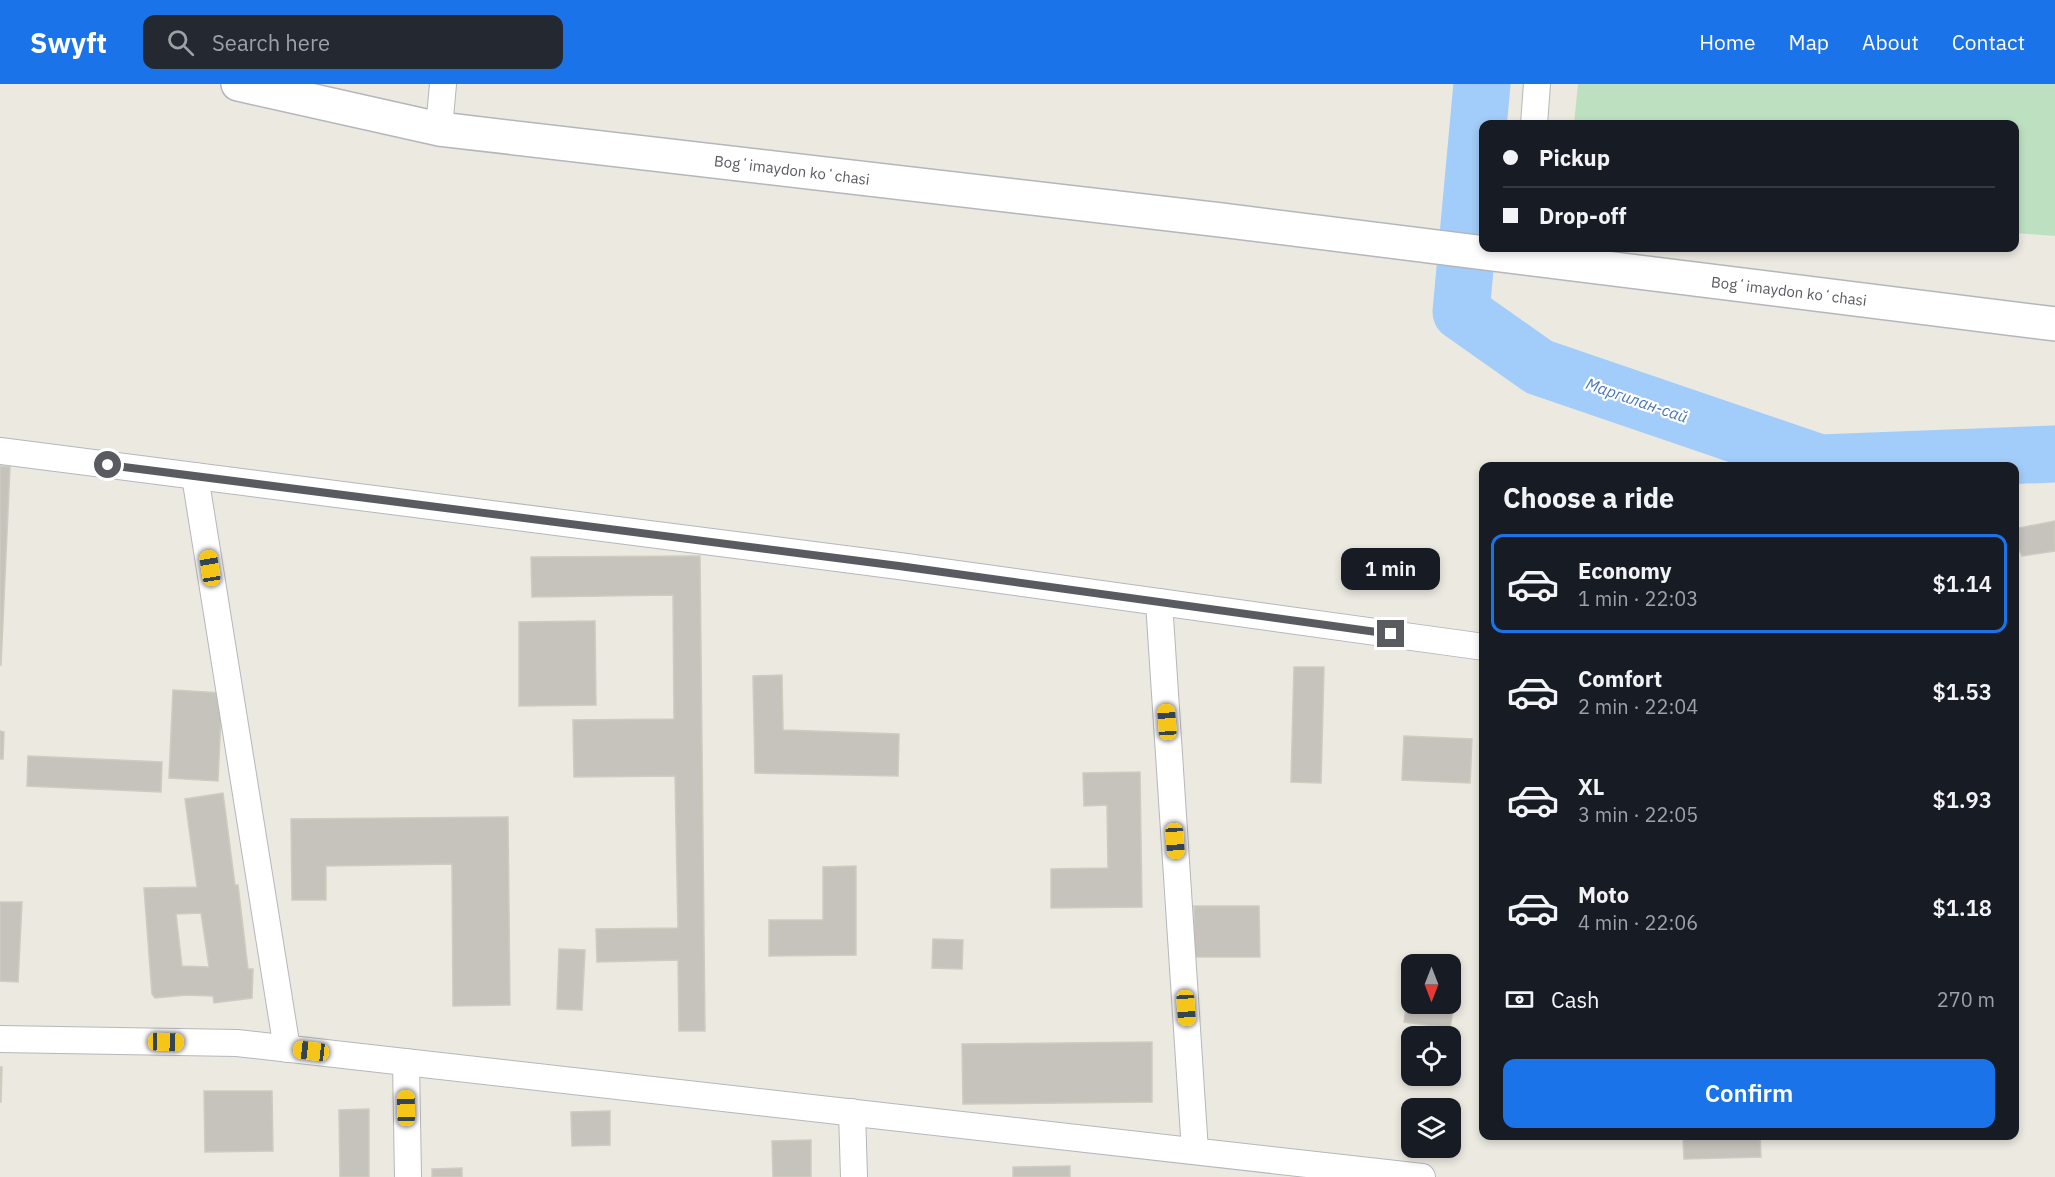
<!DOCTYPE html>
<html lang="en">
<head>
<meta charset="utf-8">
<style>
	:root { --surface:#171b24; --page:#242831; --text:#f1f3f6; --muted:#9ea1a6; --line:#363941; --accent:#1a73e8 }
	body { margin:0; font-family:"IBM Plex Sans",sans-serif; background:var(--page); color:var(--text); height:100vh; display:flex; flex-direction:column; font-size:22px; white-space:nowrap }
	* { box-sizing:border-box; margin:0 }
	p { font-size:20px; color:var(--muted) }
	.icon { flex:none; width:33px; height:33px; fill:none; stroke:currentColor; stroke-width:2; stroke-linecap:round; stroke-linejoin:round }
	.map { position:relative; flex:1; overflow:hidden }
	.panel { position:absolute; left:1479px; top:378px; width:540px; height:678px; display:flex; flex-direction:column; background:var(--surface); border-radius:12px; box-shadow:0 3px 9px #0003 }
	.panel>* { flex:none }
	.top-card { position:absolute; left:1479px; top:36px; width:540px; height:132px; border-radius:12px; box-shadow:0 3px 9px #0003; display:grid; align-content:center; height:132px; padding:0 24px; background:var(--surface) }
	.needle { width:39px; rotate:180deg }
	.fabs { position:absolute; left:1401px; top:870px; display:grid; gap:12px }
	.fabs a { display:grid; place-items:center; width:60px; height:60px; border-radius:12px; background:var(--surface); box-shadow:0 3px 9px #0003; font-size:30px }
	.end { position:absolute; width:27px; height:27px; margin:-14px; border:8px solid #595b60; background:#fff; box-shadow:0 0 0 3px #fff }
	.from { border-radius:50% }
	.bubble { position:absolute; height:42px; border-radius:12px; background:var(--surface); box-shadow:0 3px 9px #0003; font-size:20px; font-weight:600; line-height:42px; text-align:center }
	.car { position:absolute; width:18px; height:36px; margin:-18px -9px; border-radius:8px; box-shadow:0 0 4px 2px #0007; background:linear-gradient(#f5c518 24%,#345 0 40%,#f5c518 0 76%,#345 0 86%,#f5c518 0) }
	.top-card b { display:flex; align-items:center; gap:21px; height:57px; font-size:22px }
	.top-card b+b { border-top:2px solid var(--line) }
	.top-card i { width:15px; height:15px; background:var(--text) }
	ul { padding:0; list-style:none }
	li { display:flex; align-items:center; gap:18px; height:99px; margin:0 12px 9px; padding:0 12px; border:3px solid transparent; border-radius:12px }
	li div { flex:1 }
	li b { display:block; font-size:22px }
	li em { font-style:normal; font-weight:600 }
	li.current { border-color:var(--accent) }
	li>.icon { width:54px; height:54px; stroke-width:1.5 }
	h2 { padding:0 24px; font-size:27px; line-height:72px }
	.pay { display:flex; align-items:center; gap:15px; height:66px; padding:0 24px; font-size:22px }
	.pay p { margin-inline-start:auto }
	.cta { display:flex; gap:12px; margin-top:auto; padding:12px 24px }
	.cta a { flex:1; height:69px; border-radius:12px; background:var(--accent); color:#fff; font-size:24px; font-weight:600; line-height:69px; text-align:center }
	header { display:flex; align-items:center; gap:36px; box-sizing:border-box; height:84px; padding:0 30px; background:var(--accent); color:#fff }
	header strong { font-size:28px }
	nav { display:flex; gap:33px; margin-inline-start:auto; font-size:21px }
	.search { width:420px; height:54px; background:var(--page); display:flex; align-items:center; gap:15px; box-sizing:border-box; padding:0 21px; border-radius:12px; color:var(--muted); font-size:22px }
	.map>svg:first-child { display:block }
</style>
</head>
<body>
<header>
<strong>Swyft</strong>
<div class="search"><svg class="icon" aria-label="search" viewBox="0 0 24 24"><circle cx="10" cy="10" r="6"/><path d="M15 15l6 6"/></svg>Search here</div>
<nav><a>Home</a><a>Map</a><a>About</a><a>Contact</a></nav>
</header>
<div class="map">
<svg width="2055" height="1093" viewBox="0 0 2055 1093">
	<rect width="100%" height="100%" fill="#ebe9e0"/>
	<polygon fill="#bde1c0" points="1578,0 2055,0 2055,152 2015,149 2014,40 1574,40"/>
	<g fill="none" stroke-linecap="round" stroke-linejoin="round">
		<polyline stroke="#a2ccf9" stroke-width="57" points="1482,0 1461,228 1539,283 1820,379 2055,370"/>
	</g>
	<g fill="#c6c3bd" stroke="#cfcbbf" stroke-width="1.5" fill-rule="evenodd">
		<polygon points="0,382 10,383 1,581 0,581"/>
		<polygon points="2055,437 2055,467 2022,472 2014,454 2014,445"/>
		<polygon points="700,472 705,947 679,947 678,876 597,878 596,845 678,844 675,692 574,693 573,636 674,635 673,511 532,513 531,473"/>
		<polygon points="595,537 596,621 519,622 519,538"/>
		<polygon points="1294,583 1324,583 1321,699 1291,698"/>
		<polygon points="782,591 783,646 899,650 898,692 755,689 753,592"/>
		<polygon points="173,606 222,609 218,697 169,694"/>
		<polygon points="0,647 4,648 3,675 0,675"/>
		<polygon points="1404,652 1472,655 1470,699 1402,696"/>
		<polygon points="28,672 162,678 161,708 27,702"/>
		<polygon points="1140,688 1142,823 1051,824 1051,785 1108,784 1107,721 1084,722 1083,689"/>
		<path d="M223,709L235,801H238L248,885H253L252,914L214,919L213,912L186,911L155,914L152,910L144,804L197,803L185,715ZM201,829L209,883L182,882L176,830Z"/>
		<polygon points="508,733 510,921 453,922 452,780 326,782 326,816 292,816 291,735"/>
		<polygon points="856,782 856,871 769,872 769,836 823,836 823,783"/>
		<polygon points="0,818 22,818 18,898 0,897"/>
		<polygon points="1194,822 1259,822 1260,873 1194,873"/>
		<polygon points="933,855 963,856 962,885 932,884"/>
		<polygon points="559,865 585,866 582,926 557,925"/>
		<polygon points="1410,897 1412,920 1450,920 1450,902 1457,903 1450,944 1404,938"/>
		<polygon points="1152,958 1152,1018 963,1020 962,960"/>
		<polygon points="0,983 2,983 1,1018 0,1018"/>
		<polygon points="204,1007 272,1007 273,1067 205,1068"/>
		<polygon points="369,1025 369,1093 340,1093 339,1026"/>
		<polygon points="610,1027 610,1061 572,1062 571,1028"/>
		<polygon points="1683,1052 1760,1052 1761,1073 1684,1075"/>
		<polygon points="811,1056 811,1093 773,1093 772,1057"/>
		<polygon points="1070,1082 1070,1093 1013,1093 1013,1083"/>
		<polygon points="462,1084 462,1093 432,1093 432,1085"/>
	</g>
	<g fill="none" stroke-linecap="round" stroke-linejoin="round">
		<g stroke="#b5b7bc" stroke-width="28">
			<g id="street">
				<polyline points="1534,40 1537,0"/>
				<polyline points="439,45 443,0"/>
				<polyline points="0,367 899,482 1484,563"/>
				<polyline points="195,392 287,965"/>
				<polyline points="1159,518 1195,1067"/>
				<polyline points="0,955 237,959 1422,1093"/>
				<polyline points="406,978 408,1093"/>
				<polyline points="852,1028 854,1093"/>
			</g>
		</g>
		<g stroke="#b4b6bc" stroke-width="36">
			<polyline id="secondary" points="238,0 439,45 1221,136 2055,240"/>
		</g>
		<use href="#street" stroke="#fff" stroke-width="26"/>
		<use href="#secondary" stroke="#fff" stroke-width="33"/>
	</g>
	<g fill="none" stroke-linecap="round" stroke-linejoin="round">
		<polyline stroke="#595b60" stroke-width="8" points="108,381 899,482 1391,550"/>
	</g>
	<g text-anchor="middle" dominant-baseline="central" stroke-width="4.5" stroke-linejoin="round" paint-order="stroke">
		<g font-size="15" fill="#595b60" stroke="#fff">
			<text transform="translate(792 86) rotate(7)">Bogʻimaydon koʻchasi</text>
			<text transform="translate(1789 207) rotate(7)">Bogʻimaydon koʻchasi</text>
		</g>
		<g font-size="16" font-style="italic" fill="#4776b9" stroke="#fff">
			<text transform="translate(1637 316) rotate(19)">Маргилан-сай</text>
		</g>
	</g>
</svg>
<div class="fabs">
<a><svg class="needle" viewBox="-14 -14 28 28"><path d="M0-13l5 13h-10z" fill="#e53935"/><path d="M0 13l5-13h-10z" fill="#9ea1a6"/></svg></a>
<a><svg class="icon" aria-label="locate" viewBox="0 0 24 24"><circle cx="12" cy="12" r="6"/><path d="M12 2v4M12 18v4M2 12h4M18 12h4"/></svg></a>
<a><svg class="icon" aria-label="layers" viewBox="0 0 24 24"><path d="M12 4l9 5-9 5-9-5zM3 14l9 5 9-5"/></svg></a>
</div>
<i class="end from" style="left:108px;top:381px"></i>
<i class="end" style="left:1391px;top:550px"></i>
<div class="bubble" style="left:1341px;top:464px;width:99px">1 min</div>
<i class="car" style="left:210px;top:484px;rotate:351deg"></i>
<i class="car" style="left:1167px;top:638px;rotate:356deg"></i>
<i class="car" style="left:1175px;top:757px;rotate:176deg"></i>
<i class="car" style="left:1186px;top:924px;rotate:176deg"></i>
<i class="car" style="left:166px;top:958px;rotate:91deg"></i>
<i class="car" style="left:311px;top:967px;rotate:277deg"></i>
<i class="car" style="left:406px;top:1024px;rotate:359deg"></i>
<div class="top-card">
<b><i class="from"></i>Pickup</b>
<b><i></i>Drop-off</b>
</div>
<section class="panel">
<h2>Choose a ride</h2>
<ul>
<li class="current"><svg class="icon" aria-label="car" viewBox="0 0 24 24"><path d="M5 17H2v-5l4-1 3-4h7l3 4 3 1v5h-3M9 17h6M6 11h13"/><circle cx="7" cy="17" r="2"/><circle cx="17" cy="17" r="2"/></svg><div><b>Economy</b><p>1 min · 22:03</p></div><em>$1.14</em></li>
<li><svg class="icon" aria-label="car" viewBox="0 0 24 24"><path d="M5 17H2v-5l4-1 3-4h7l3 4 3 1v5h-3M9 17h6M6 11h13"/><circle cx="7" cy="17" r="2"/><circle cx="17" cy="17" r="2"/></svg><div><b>Comfort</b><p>2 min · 22:04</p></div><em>$1.53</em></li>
<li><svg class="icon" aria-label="car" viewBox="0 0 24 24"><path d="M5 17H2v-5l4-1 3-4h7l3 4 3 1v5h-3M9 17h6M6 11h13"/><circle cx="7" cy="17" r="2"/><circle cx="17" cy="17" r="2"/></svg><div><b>XL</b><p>3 min · 22:05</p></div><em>$1.93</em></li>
<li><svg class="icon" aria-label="car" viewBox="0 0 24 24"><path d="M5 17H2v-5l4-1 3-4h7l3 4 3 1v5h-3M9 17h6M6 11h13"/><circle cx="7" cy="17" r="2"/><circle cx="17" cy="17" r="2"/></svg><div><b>Moto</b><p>4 min · 22:06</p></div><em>$1.18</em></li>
</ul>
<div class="pay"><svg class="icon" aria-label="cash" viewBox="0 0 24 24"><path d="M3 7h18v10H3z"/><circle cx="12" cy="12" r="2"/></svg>Cash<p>270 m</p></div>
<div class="cta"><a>Confirm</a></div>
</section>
</div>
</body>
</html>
